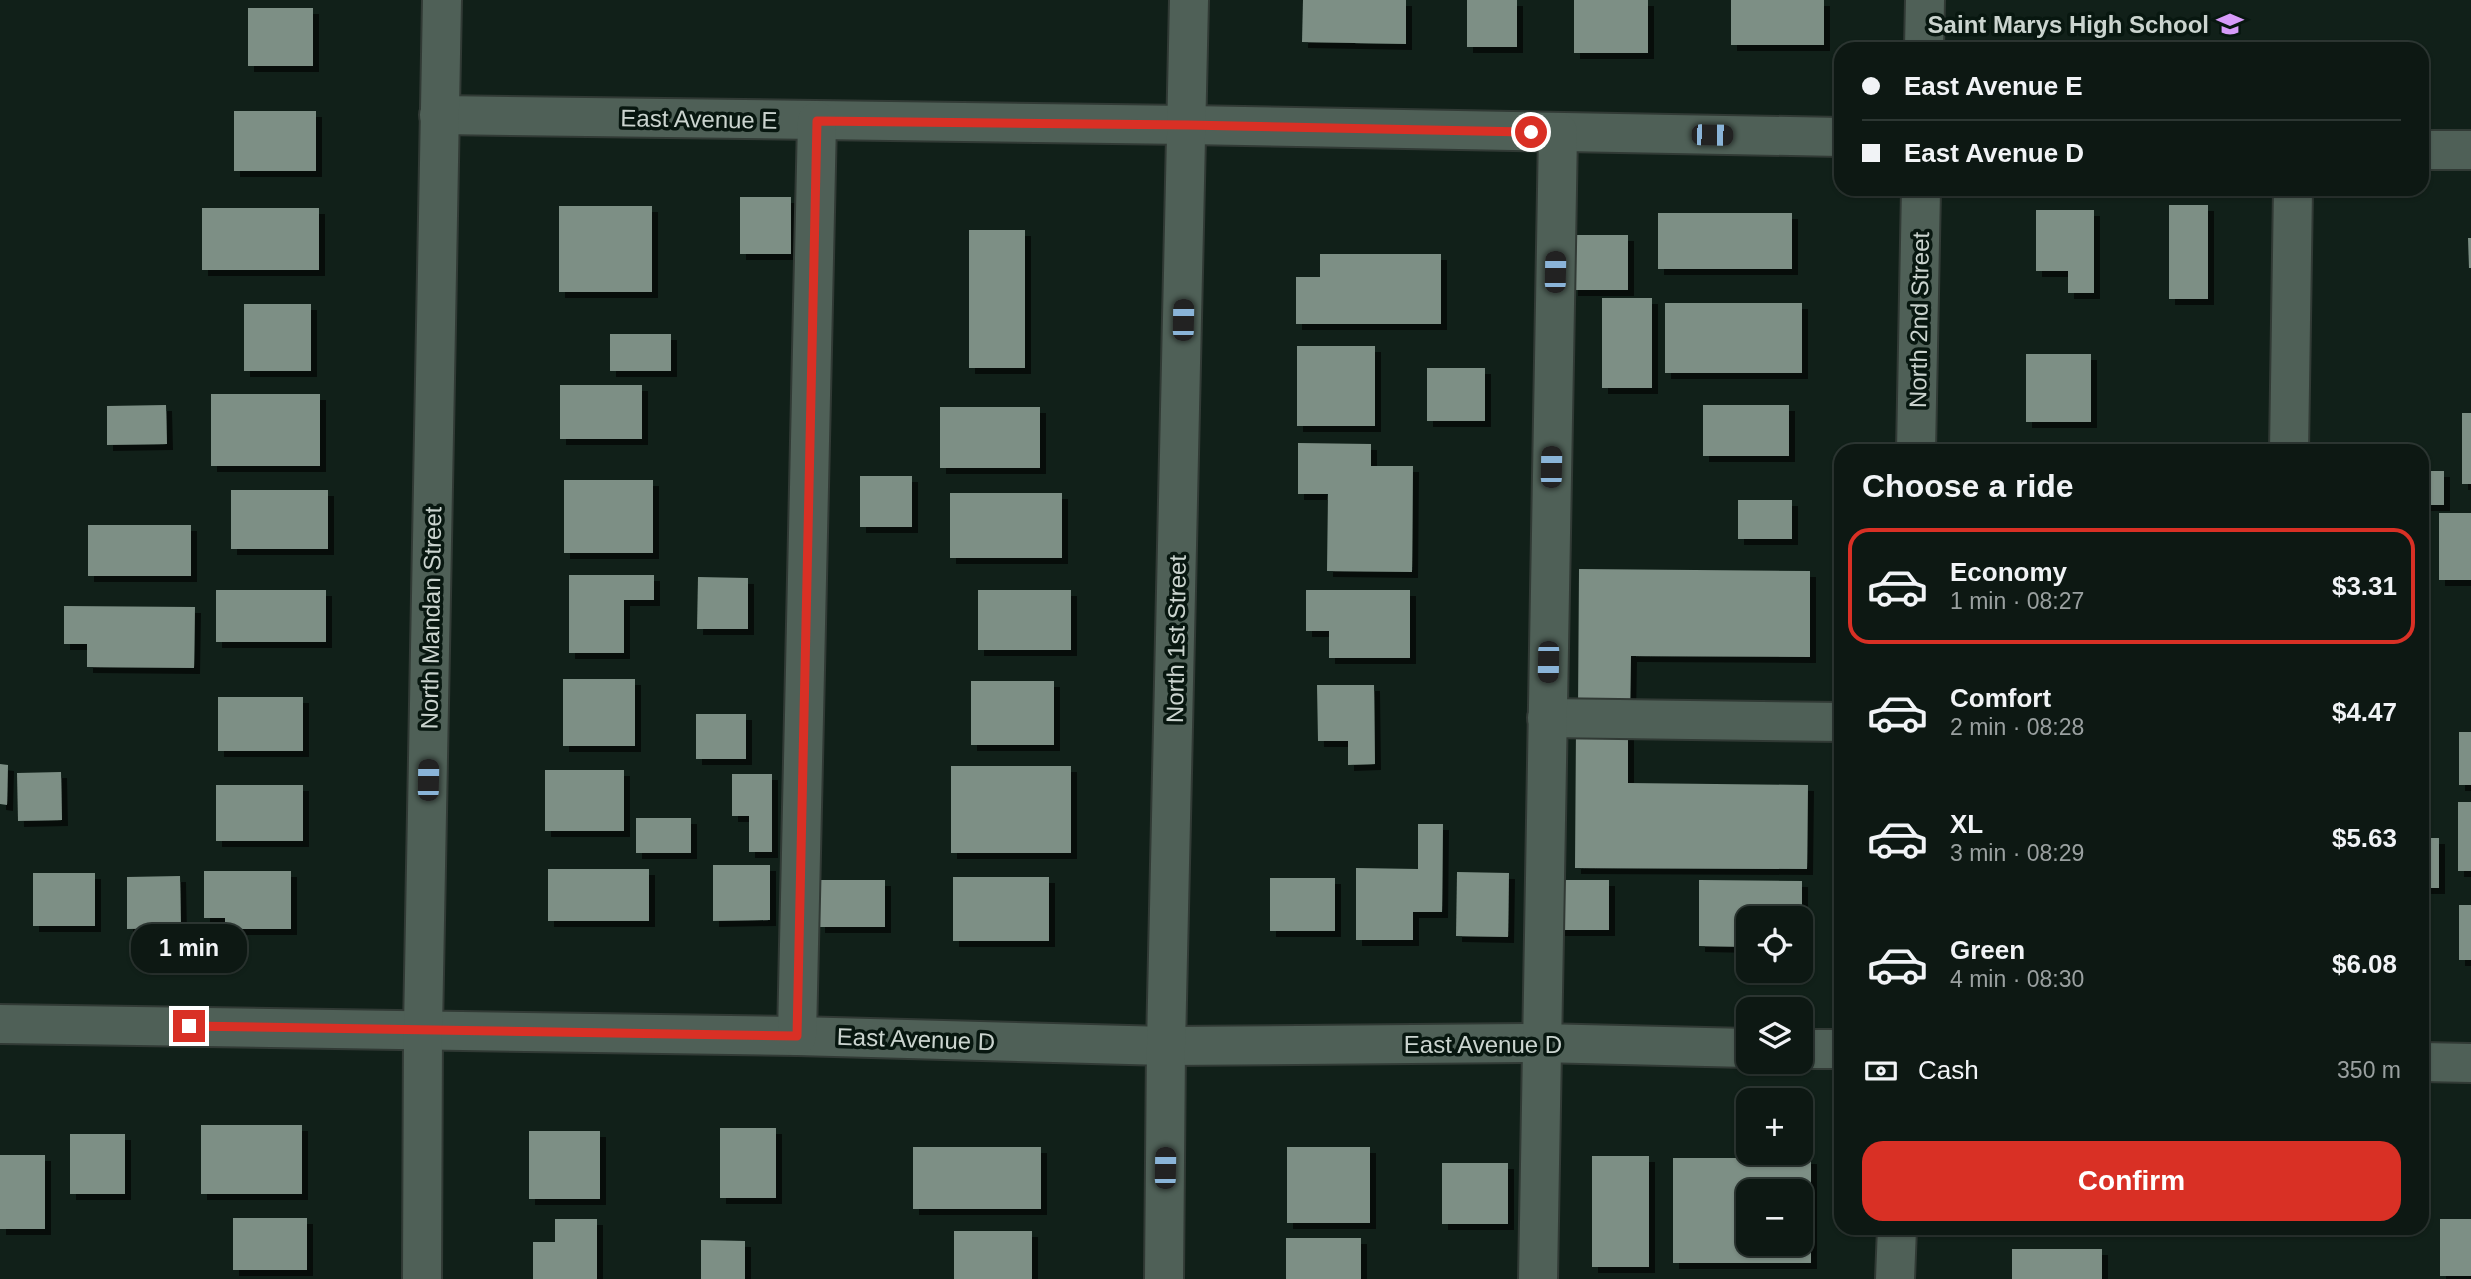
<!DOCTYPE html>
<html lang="en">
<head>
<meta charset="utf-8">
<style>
	:root { --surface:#0d1813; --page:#16211c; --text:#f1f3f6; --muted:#9aa0a0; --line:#2d3733; --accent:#d93025 }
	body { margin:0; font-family:Arial,sans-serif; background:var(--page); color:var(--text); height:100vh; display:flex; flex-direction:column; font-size:26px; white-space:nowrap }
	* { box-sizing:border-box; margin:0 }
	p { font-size:23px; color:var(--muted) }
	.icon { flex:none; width:38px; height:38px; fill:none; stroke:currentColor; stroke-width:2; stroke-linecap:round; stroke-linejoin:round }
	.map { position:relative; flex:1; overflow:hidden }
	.side { position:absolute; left:1834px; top:444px; width:595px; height:791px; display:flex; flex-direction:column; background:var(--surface); border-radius:21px; box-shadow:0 2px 5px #0004,0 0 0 2px var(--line) }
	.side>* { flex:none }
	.guide { position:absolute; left:1834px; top:42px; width:595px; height:154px; border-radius:21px; box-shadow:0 2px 5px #0004,0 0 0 2px var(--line); display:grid; align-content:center; height:154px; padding:0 28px; background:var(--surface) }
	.buttons { position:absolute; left:1736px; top:906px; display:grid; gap:14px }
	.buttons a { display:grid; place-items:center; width:77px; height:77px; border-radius:14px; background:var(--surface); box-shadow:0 2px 5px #0004,0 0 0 2px var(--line); font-size:35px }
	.end { position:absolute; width:32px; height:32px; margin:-16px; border:9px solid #d93025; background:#fff; box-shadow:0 0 0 4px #fff }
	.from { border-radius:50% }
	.bubble { position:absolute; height:49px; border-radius:21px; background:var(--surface); box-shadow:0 2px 5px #0004,0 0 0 2px var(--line); font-size:23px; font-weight:700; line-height:49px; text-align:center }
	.car { position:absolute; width:21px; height:42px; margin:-21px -10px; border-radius:9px; box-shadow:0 0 5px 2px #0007; background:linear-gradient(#222 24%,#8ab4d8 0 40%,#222 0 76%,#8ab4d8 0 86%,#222 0) }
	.guide b { display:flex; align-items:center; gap:24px; height:66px; font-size:26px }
	.guide b+b { border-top:2px solid var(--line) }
	.guide i { width:18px; height:18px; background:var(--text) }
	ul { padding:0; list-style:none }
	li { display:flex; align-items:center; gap:21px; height:116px; margin:0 14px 10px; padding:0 14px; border:4px solid transparent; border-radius:21px }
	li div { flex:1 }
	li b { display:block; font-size:26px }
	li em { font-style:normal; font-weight:700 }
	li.on { border-color:var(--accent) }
	li>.icon { width:63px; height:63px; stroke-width:1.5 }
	h2 { padding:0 28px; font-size:32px; line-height:84px }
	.pay { display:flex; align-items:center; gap:18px; height:77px; padding:0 28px; font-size:26px }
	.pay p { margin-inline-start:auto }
	.button { display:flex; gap:14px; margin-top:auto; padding:14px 28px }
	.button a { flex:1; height:80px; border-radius:21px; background:var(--accent); color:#fff; font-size:28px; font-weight:700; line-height:80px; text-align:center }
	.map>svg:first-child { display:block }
</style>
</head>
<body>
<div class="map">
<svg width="2471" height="1279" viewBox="0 0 2471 1279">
	<defs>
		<filter id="shadow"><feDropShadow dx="6" dy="6" stdDeviation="0" flood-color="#0009"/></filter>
	</defs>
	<rect width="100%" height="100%" fill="#112019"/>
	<g fill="#7d8f85" fill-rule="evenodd" filter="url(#shadow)">
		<polygon points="1303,0 1406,0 1406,44 1302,42"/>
		<rect x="1467" y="0" width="50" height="47"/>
		<rect x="1574" y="0" width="74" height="53"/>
		<rect x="1731" y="0" width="93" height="45"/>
		<rect x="248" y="8" width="65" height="58"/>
		<rect x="234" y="111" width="82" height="60"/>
		<rect x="740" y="197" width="51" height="57"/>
		<rect x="2169" y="205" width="39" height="94"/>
		<rect x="559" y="206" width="93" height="86"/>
		<rect x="202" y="208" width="117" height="62"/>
		<polygon points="2036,210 2094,210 2094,293 2068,293 2068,271 2036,271"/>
		<rect x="1658" y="213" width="134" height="56"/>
		<rect x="969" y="230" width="56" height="138"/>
		<rect x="1572" y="235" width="56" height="55"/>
		<polygon points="2468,238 2471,238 2471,268 2469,268"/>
		<polygon points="1320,254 1441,254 1441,324 1296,324 1296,277 1320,277"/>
		<rect x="1602" y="298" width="50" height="90"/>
		<rect x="1665" y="303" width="137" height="70"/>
		<rect x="244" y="304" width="67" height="67"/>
		<rect x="610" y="334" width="61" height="37"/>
		<rect x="1297" y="346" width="78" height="80"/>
		<rect x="2026" y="354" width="65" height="68"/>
		<rect x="1427" y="368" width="58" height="53"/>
		<rect x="560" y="385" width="82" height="54"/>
		<rect x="211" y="394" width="109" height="72"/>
		<polygon points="166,405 167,444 107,445 107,406"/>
		<rect x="1703" y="405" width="86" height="51"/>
		<rect x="940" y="407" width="100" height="61"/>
		<rect x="2462" y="413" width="9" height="71"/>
		<polygon points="1298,443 1371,444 1371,466 1413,466 1412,572 1327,571 1328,494 1298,494"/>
		<rect x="2422" y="471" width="22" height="34"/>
		<rect x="860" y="476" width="52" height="51"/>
		<rect x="564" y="480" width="89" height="73"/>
		<rect x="231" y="490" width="97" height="59"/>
		<rect x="950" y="493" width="112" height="65"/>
		<rect x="1738" y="500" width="54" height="39"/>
		<rect x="2439" y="513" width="32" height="67"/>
		<rect x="88" y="525" width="103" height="51"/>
		<polygon points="1579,569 1810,571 1810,657 1631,656 1630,710 1578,710"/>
		<polygon points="569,575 654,575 654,600 624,600 624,653 569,653"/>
		<polygon points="698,577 748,578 748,629 697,629"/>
		<rect x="216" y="590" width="110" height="52"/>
		<rect x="978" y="590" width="93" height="60"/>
		<polygon points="1306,590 1410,590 1410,658 1329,658 1329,631 1306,631"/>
		<polygon points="64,606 195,607 194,668 87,667 87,644 64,644"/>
		<rect x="563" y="679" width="72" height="67"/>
		<rect x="971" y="681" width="83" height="64"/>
		<polygon points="1317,685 1374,685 1375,764 1348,765 1348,741 1318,741"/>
		<rect x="218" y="697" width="85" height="54"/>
		<rect x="696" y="714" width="50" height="45"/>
		<polygon points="1576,727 1628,727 1628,783 1808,785 1807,869 1575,868"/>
		<rect x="2459" y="732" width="12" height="53"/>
		<polygon points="0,764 8,765 7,805 0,804"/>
		<rect x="951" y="766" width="120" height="87"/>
		<rect x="545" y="770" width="79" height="61"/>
		<polygon points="61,772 62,820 18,821 17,773"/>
		<polygon points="732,774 772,774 772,852 749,852 749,816 732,816"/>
		<rect x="216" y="785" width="87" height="56"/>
		<rect x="2458" y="802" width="13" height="69"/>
		<rect x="636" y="818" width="55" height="35"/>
		<polygon points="1418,824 1443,824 1442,912 1413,912 1413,940 1356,940 1356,868 1418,869"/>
		<rect x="2422" y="838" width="17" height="50"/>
		<polygon points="713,865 770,865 770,920 713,921"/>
		<rect x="548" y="869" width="101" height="52"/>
		<polygon points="204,871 291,871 291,929 225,929 225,918 204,918"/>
		<polygon points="1457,872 1509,873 1508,937 1456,936"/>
		<rect x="33" y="873" width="62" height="53"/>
		<polygon points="180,876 181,928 127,929 127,877"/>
		<rect x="953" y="877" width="96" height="64"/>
		<rect x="1270" y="878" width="65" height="53"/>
		<rect x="819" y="880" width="66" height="47"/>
		<rect x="1559" y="880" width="50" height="50"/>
		<polygon points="1699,880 1802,881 1802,919 1748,919 1748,947 1699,946"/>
		<rect x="2459" y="905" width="12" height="55"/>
		<rect x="201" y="1125" width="101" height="69"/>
		<rect x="720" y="1128" width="56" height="70"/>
		<rect x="529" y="1131" width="71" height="68"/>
		<rect x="70" y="1134" width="55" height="60"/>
		<rect x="913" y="1147" width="128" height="62"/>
		<rect x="1287" y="1147" width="83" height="76"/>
		<rect x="0" y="1155" width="45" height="74"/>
		<rect x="1592" y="1156" width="57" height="111"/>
		<path d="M1673,1158H1811V1263H1673ZM1748,1192H1801V1244H1748Z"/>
		<rect x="1442" y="1163" width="66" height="61"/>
		<rect x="233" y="1218" width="74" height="52"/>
		<polygon points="555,1219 597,1219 597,1279 533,1279 533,1242 555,1242"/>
		<rect x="2440" y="1219" width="31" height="57"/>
		<rect x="954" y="1231" width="78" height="48"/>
		<rect x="1286" y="1238" width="75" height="41"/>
		<polygon points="701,1240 745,1241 745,1279 701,1279"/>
		<rect x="2012" y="1249" width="90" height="30"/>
	</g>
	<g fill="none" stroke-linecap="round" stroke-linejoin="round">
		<g stroke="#313a35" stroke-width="42">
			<g id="minor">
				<polyline points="1924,49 1925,0"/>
				<polyline points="439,115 1188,125 1841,137"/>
				<polyline points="2422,150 2471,150"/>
				<polyline points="1916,452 1921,189"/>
				<polyline points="2289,452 2293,189"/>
				<polyline points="1547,718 1841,722"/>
				<polyline points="0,1024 797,1036 1166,1046 1540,1043 1748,1048"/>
				<polyline points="797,1036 817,121"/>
				<polyline points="1801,1049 1841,1049"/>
				<polyline points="2422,1062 2471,1063"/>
				<polyline points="422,1279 423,1029 442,0"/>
				<polyline points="1164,1279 1166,1046 1189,0"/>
				<polyline points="1538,1279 1558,132"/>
				<polyline points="1895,1279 1897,1228"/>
			</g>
		</g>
		<use href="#minor" stroke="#4f6057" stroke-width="38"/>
	</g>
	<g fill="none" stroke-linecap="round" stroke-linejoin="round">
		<polyline stroke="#d93025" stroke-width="9" points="189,1026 797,1036 817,121 1188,125 1531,132"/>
	</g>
	<defs>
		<g id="school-bare" transform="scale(2.1)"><path d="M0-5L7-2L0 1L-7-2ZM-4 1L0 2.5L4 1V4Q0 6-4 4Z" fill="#d79bf9" stroke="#081710" stroke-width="2.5" paint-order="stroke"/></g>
	</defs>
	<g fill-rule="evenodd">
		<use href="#school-bare" x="2230" y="24"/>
	</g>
	<g text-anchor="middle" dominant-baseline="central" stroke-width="7" stroke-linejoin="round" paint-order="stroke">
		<g font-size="24" font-weight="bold" fill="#cbd4cf" stroke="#081710" text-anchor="end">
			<text x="2209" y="24">Saint Marys High School</text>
		</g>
		<g font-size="24" fill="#cbd4cf" stroke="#081710">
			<text transform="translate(699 119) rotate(1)">East Avenue E</text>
			<text transform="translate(1919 320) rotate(-89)">North 2nd Street</text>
			<text transform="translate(431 618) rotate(-89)">North Mandan Street</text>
			<text transform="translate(1176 639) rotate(-89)">North 1st Street</text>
			<text transform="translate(916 1039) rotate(2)">East Avenue D</text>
			<text x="1483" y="1044">East Avenue D</text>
		</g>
	</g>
</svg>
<div class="buttons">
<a><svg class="icon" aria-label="locate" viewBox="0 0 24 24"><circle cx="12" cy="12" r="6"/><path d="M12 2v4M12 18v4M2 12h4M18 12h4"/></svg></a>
<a><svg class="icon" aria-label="layers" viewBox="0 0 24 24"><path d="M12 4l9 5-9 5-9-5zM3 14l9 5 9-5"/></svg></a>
<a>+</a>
<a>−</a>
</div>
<i class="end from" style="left:1531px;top:132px"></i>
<i class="end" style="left:189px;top:1026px"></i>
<div class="bubble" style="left:131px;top:924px;width:116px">1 min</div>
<i class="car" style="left:1712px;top:135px;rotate:91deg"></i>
<i class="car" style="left:1555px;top:272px;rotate:1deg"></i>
<i class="car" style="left:1183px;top:320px;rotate:1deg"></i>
<i class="car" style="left:1551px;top:467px;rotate:1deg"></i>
<i class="car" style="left:1548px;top:662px;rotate:181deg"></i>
<i class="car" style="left:428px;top:780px;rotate:1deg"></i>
<i class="car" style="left:1165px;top:1168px;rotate:1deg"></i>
<div class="guide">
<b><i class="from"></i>East Avenue E</b>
<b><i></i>East Avenue D</b>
</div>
<section class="side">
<h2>Choose a ride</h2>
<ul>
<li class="on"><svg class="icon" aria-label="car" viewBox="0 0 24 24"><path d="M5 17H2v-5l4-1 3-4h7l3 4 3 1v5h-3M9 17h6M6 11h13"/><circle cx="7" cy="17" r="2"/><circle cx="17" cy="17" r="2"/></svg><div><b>Economy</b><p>1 min · 08:27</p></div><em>$3.31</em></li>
<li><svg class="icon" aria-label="car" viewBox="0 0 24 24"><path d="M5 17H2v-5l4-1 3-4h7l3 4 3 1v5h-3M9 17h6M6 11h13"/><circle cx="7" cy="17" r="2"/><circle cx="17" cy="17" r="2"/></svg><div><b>Comfort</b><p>2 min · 08:28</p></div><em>$4.47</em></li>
<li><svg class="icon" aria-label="car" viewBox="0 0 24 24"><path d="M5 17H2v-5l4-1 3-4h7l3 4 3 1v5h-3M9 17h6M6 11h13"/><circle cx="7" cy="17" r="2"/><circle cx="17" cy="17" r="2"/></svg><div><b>XL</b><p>3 min · 08:29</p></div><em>$5.63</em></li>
<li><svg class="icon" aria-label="car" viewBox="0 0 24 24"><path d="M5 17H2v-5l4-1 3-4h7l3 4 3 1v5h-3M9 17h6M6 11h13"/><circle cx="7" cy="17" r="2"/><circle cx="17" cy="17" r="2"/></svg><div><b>Green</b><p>4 min · 08:30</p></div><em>$6.08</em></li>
</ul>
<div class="pay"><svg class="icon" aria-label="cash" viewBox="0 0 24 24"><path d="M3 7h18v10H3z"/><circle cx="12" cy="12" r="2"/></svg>Cash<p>350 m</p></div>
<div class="button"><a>Confirm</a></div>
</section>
</div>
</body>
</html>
